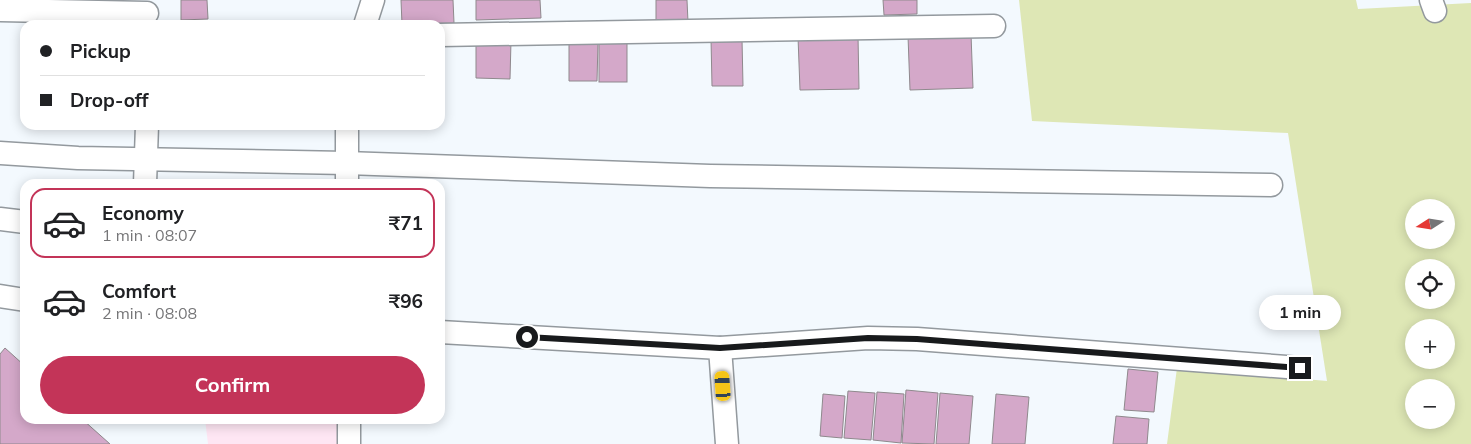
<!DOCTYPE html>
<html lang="en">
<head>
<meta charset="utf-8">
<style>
	:root { --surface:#fff; --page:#f2f2f2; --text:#202124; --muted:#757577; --line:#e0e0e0; --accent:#c33458 }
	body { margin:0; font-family:Mulish,sans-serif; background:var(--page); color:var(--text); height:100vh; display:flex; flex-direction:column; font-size:19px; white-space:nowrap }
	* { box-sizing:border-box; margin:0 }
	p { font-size:16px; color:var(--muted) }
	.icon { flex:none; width:28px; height:28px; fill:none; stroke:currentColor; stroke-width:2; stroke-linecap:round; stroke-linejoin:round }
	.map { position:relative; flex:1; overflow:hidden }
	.sheet { position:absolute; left:20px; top:179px; width:425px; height:245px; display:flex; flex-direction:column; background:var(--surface); border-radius:15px; box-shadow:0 2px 12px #0003 }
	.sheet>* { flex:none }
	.hud { position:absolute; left:20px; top:20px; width:425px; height:110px; border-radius:15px; box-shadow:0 2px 12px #0003; display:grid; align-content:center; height:110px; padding:0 20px; background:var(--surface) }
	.needle { width:32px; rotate:258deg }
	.controls { position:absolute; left:1405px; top:199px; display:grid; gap:10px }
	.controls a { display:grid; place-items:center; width:50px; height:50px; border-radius:50%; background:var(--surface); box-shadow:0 2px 12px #0003; font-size:25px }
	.end { position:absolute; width:22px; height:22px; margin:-11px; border:6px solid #181a1c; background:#fff; box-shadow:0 0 0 2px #fff }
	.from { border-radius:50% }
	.bubble { position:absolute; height:35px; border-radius:18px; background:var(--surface); box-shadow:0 2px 12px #0003; font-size:16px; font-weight:700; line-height:35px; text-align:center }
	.car { position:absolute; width:15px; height:30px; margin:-15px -8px; border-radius:6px; box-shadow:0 0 4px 1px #0007; background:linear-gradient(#f5c518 24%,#345 0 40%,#f5c518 0 76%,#345 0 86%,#f5c518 0) }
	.hud b { display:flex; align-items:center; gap:18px; height:48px; font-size:19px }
	.hud b+b { border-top:1px solid var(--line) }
	.hud i { width:12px; height:12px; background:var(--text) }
	ul { padding:9px 0 0; list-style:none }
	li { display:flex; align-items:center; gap:15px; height:70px; margin:0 10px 8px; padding:0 10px; border:2px solid transparent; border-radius:15px }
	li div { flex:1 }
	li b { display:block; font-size:19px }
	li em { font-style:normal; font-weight:700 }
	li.current { border-color:var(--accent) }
	li>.icon { width:45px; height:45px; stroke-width:1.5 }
	.action { display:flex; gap:10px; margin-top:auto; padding:10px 20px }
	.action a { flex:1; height:58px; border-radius:30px; background:var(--accent); color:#fff; font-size:20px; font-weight:700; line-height:58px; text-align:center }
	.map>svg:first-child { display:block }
</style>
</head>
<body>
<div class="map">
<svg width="1471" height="444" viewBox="0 0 1471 444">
	<rect width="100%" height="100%" fill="#f3f9fe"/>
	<polygon fill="#fee6f3" points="205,419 339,419 338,444 208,444"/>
	<path fill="#dee7b5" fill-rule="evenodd" d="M1019,0H1356L1358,9L1471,3V444H1167L1177,368L1327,381L1288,133L1032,121ZM1414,208H1446V240H1414ZM1414,268H1446V300H1414ZM1414,328H1446V360H1414ZM1414,388H1446V420H1414Z"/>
	<g fill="#d4a8c9" stroke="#8f898d">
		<polygon points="181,0 207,0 208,19 181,20"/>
		<polygon points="401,0 453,0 454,23 402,24"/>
		<polygon points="476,0 540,0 541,18 476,20"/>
		<polygon points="656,0 687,0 688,22 656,23"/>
		<polygon points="883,0 917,0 917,14 884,15"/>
		<polygon points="971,34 973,88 910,90 908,36"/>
		<polygon points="858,36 859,89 800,90 798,37"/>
		<polygon points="711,39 742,39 743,86 712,86"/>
		<polygon points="476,40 511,41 510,79 476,78"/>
		<polygon points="569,43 598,43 597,81 569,81"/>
		<rect x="599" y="43" width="28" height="39"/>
		<polygon points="5,348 25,366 25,419 82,419 110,444 0,444 0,354"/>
		<polygon points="1128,369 1158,372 1154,412 1124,410"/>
		<polygon points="906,390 938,393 934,444 902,443"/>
		<polygon points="848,391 875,393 871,440 844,438"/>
		<polygon points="877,392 904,394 901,443 873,440"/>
		<polygon points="940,393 973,396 969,444 936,444"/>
		<polygon points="823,394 845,396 842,438 820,436"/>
		<polygon points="996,394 1029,397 1025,444 992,444"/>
		<polygon points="1116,416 1149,419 1147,444 1113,444"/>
	</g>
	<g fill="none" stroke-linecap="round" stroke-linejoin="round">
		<g stroke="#93999e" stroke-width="25">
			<g id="minor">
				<polyline points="1431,0 1435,11"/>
				<polyline points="0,10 147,13"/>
				<polyline points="365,25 373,0"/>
				<polyline points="440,35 994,26"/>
				<polyline points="0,153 78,158 346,163 710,176 1271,185"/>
				<polyline points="145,184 147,125"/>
				<polyline points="347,184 347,125"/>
				<polyline points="0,219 25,222"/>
				<polyline points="0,296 25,300"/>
				<polyline points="440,332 720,348 727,444"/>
				<polyline points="720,348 868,338 917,339 1300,368"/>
				<polyline points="349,444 349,419"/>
			</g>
		</g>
		<use href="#minor" stroke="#fff" stroke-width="22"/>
	</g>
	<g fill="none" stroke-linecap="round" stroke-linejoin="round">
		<polyline stroke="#181a1c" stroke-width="6" points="527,337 720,348 868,338 917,339 1300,368"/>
	</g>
</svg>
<div class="controls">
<a><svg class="needle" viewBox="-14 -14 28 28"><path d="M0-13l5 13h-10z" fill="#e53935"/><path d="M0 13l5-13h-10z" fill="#757577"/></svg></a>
<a><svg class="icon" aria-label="locate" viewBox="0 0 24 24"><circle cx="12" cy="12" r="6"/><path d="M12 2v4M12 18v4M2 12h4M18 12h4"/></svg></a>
<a>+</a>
<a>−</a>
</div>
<i class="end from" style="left:527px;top:337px"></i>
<i class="end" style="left:1300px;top:368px"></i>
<div class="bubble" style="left:1259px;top:295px;width:82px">1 min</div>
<i class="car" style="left:723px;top:386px;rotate:356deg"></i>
<div class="hud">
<b><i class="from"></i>Pickup</b>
<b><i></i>Drop-off</b>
</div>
<section class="sheet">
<ul>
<li class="current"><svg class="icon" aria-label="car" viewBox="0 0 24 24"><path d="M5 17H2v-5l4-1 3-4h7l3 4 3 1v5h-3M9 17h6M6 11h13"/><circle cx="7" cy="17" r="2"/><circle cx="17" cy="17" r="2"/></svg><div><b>Economy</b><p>1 min · 08:07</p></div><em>₹71</em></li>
<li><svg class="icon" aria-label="car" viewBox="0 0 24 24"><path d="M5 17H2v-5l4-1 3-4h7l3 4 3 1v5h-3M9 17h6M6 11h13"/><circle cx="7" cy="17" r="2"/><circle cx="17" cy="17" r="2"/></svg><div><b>Comfort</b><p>2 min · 08:08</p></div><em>₹96</em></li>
</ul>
<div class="action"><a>Confirm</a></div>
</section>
</div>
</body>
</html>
